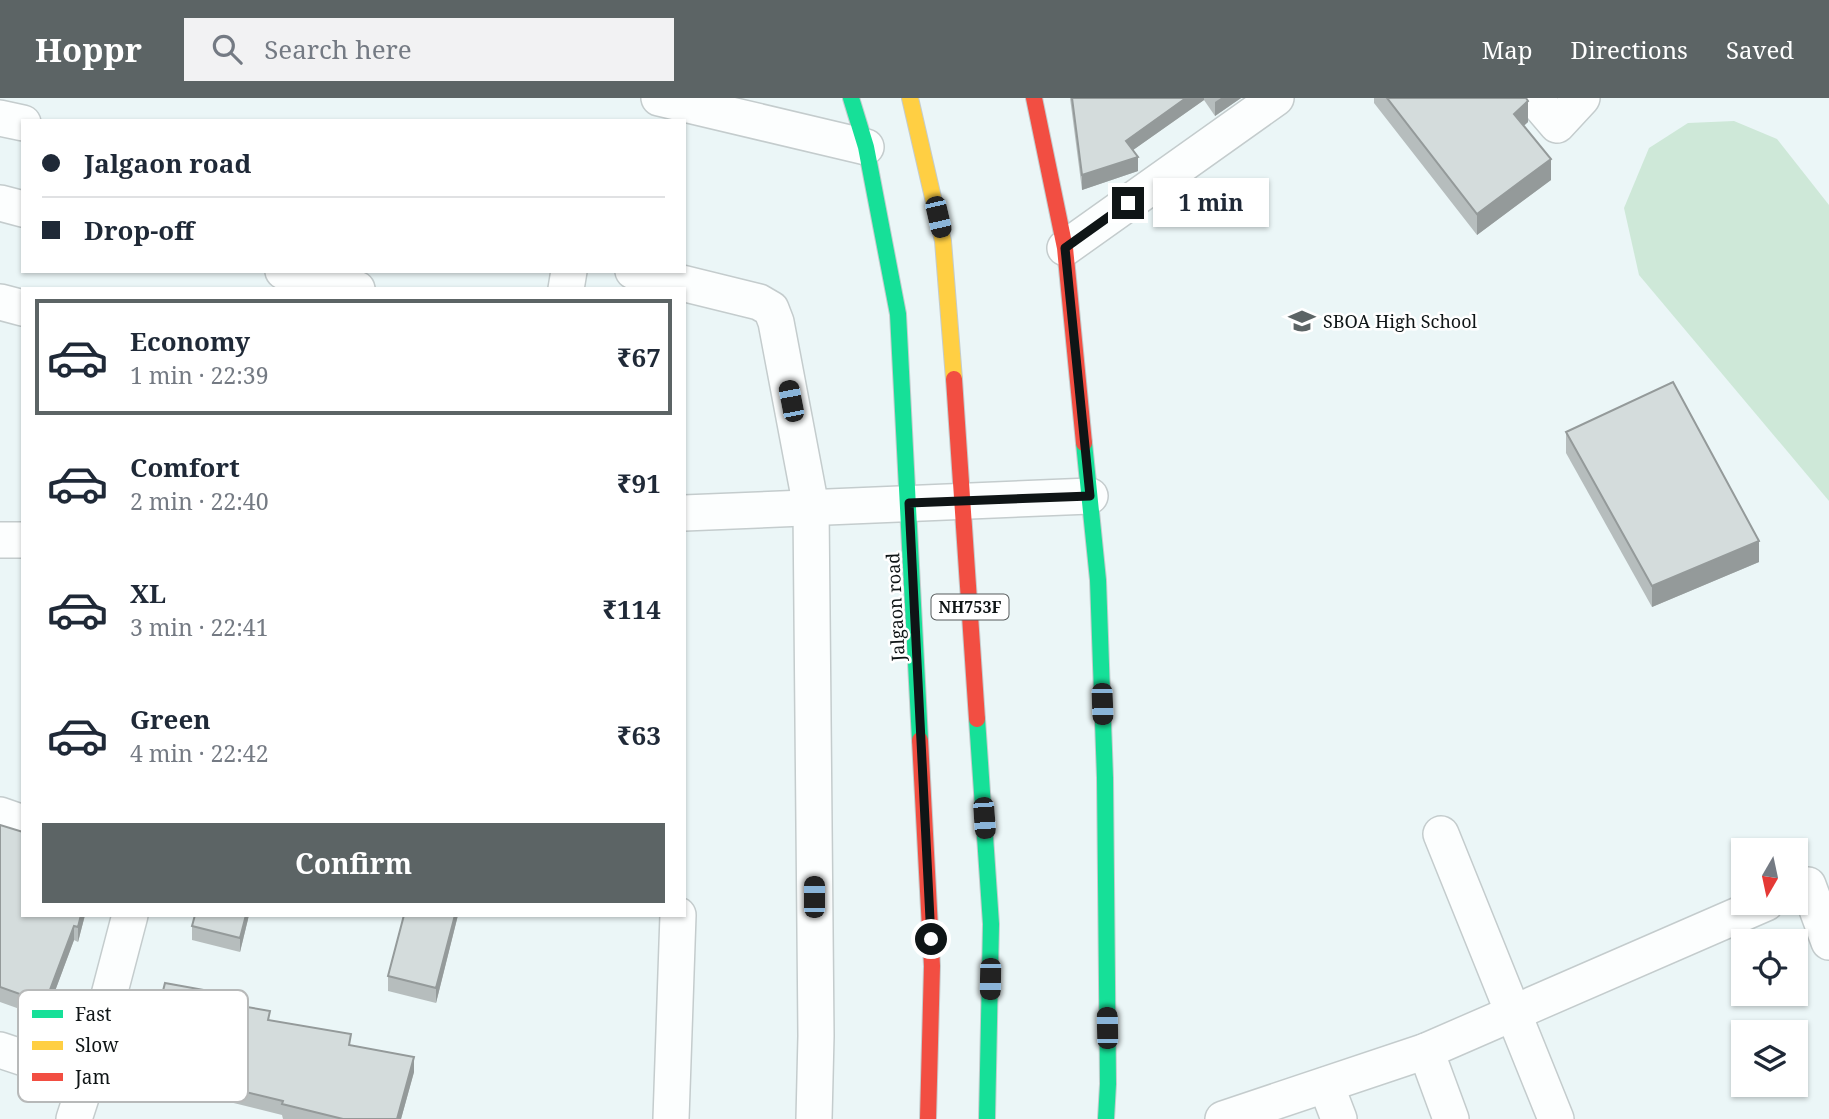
<!DOCTYPE html>
<html lang="en">
<head>
<meta charset="utf-8">
<style>
	:root { --surface:#fff; --page:#f2f2f3; --text:#1f2937; --muted:#747a83; --line:#e0e1e3; --accent:#5c6465 }
	body { margin:0; font-family:"Noto Serif",serif; background:var(--page); color:var(--text); height:100vh; display:flex; flex-direction:column; font-size:26px; white-space:nowrap }
	* { box-sizing:border-box; margin:0 }
	p { font-size:23px; color:var(--muted) }
	.icon { flex:none; width:38px; height:38px; fill:none; stroke:currentColor; stroke-width:2; stroke-linecap:round; stroke-linejoin:round }
	.map { position:relative; flex:1; overflow:hidden }
	.drawer { position:absolute; left:21px; top:189px; width:665px; height:630px; display:flex; flex-direction:column; background:var(--surface); border-radius:0px; box-shadow:0 2px 5px #0004 }
	.drawer>* { flex:none }
	.guide { position:absolute; left:21px; top:21px; width:665px; height:154px; border-radius:0px; box-shadow:0 2px 5px #0004; display:grid; align-content:center; height:154px; padding:0 21px; background:var(--surface) }
	.needle { width:46px; rotate:189deg }
	.tools { position:absolute; left:1731px; top:740px; display:grid; gap:14px }
	.tools a { display:grid; place-items:center; width:77px; height:77px; border-radius:0px; background:var(--surface); box-shadow:0 2px 5px #0004; font-size:35px }
	.end { position:absolute; width:32px; height:32px; margin:-16px; border:9px solid #0f1516; background:#fff; box-shadow:0 0 0 4px #fff }
	.from { border-radius:50% }
	.bubble { position:absolute; height:49px; border-radius:0px; background:var(--surface); box-shadow:0 2px 5px #0004; font-size:23px; font-weight:700; line-height:49px; text-align:center }
	.car { position:absolute; width:21px; height:42px; margin:-21px -10px; border-radius:9px; box-shadow:0 0 5px 2px #0007; background:linear-gradient(#222 24%,#8ab4d8 0 40%,#222 0 76%,#8ab4d8 0 86%,#222 0) }
	.guide b { display:flex; align-items:center; gap:24px; height:66px; font-size:26px }
	.guide b+b { border-top:2px solid var(--line) }
	.guide i { width:18px; height:18px; background:var(--text) }
	ul { padding:12px 0 0; list-style:none }
	li { display:flex; align-items:center; gap:21px; height:116px; margin:0 14px 10px; padding:0 7px; border:4px solid transparent; border-radius:0px }
	li div { flex:1 }
	li b { display:block; font-size:26px }
	li em { font-style:normal; font-weight:700 }
	li.selected { border-color:var(--accent) }
	li>.icon { width:63px; height:63px; stroke-width:1.5 }
	.action { display:flex; gap:14px; margin-top:auto; padding:14px 21px }
	.action a { flex:1; height:80px; border-radius:0px; background:var(--accent); color:#fff; font-size:28px; font-weight:700; line-height:80px; text-align:center }
	header { display:flex; align-items:center; gap:42px; box-sizing:border-box; height:98px; padding:0 35px; background:var(--accent); color:#fff }
	header strong { font-size:33px }
	nav { display:flex; gap:38px; margin-inline-start:auto; font-size:24px }
	.search { width:490px; height:63px; background:var(--page); display:flex; align-items:center; gap:18px; box-sizing:border-box; padding:0 24px; border-radius:0px; color:var(--muted); font-size:26px }
	.map>svg:first-child { display:block }
</style>
</head>
<body>
<header>
<strong>Hoppr</strong>
<div class="search"><svg class="icon" aria-label="search" viewBox="0 0 24 24"><circle cx="10" cy="10" r="6"/><path d="M15 15l6 6"/></svg>Search here</div>
<nav><a>Map</a><a>Directions</a><a>Saved</a></nav>
</header>
<div class="map">
<svg width="1829" height="1021" viewBox="0 0 1829 1021">
	<rect width="100%" height="100%" fill="#ebf6f7"/>
	<polygon fill="#cee8d8" points="1734,23 1777,41 1829,107 1829,403 1639,177 1624,110 1649,50 1688,25"/>
	<g fill="none" stroke-linecap="round" stroke-linejoin="round">
		<g stroke="#c4cccd" stroke-width="38">
			<g id="street">
				<polyline points="659,0 866,49"/>
				<polyline points="1534,0 1557,27 1582,0"/>
				<polyline points="0,20 23,25"/>
				<polyline points="0,105 23,111"/>
				<polyline points="1065,150 1276,0"/>
				<polyline points="283,173 357,191"/>
				<polyline points="633,173 759,204 771,211 776,224 811,409 816,938 814,1021"/>
				<polyline points="566,191 569,173"/>
				<polyline points="0,204 23,210"/>
				<polyline points="684,415 1090,398"/>
				<polyline points="0,442 23,442"/>
				<polyline points="0,717 23,725"/>
				<polyline points="1441,736 1556,1021"/>
				<polyline points="1808,787 1829,844"/>
				<polyline points="0,952 87,981"/>
				<polyline points="1426,953 1451,1021"/>
				<polyline points="1326,987 1339,1021"/>
				<polyline points="74,1021 87,981 130,817"/>
				<polyline points="671,1021 678,817"/>
				<polyline points="1223,1021 1426,953 1766,805"/>
			</g>
		</g>
		<g stroke="#c4cccd" stroke-width="18">
			<g id="fast">
				<polyline points="851,0 866,49 898,216 920,642"/>
				<polyline points="1084,345 1098,482 1105,680 1108,986 1106,1021"/>
				<polyline points="977,621 991,826 987,1021"/>
			</g>
		</g>
		<g stroke="#c4cccd" stroke-width="18">
			<polyline id="slow" points="910,0 943,143 954,281"/>
		</g>
		<g stroke="#c4cccd" stroke-width="18">
			<g id="jam">
				<polyline points="1034,0 1065,150 1084,345"/>
				<polyline points="954,281 977,621"/>
				<polyline points="920,642 932,868 928,1021"/>
			</g>
		</g>
		<use href="#street" stroke="#fcfefe" stroke-width="35"/>
		<use href="#fast" stroke="#16e098" stroke-width="16"/>
		<use href="#slow" stroke="#ffcf43" stroke-width="16"/>
		<use href="#jam" stroke="#f24e42" stroke-width="16"/>
	</g>
	<g fill="#b6bdbd">
		<polygon points="1070,0 1241,0 1215,18 1204,2 1133,52 1138,73 1082,92"/>
		<polygon points="1374,0 1526,0 1528,24 1523,28 1551,82 1477,137 1374,5"/>
		<polygon points="1566,334 1759,464 1652,509 1566,355"/>
		<polygon points="0,727 85,817 78,844 74,842 45,920 0,904"/>
		<polygon points="195,817 249,817 240,854 192,842 192,828"/>
		<polygon points="404,817 458,817 436,905 388,893 388,878"/>
		<polygon points="215,903 270,922 351,947 414,974 401,1021 283,1021 282,1017 201,997 201,992 145,978 145,963"/>
	</g>
	<g fill="#949a9a">
		<polygon points="1186,0 1204,0 1204,2 1126,57 1126,43"/>
		<polygon points="1221,0 1241,0 1215,18 1215,4"/>
		<polygon points="1528,3 1528,24 1514,37 1514,16"/>
		<polygon points="1138,59 1138,73 1082,92 1082,77"/>
		<polygon points="1551,61 1551,82 1477,137 1477,116"/>
		<polygon points="1759,443 1759,464 1652,509 1652,488"/>
		<polygon points="81,817 85,817 78,844 78,829"/>
		<polygon points="246,817 249,817 240,854 240,840"/>
		<polygon points="455,817 458,817 436,905 436,890"/>
		<polygon points="74,828 74,842 45,920 45,905"/>
		<polygon points="414,959 414,974 401,1021 397,1021"/>
	</g>
	<g fill="#d4dcdc" stroke="#949a9a" stroke-width="2">
		<polygon points="1072,0 1186,0 1126,43 1138,59 1082,77"/>
		<polygon points="1387,0 1526,0 1528,3 1514,16 1551,61 1477,116"/>
		<polygon points="1673,284 1759,443 1652,488 1566,334"/>
		<polygon points="0,727 23,734 23,817 81,817 78,829 74,828 45,905 0,889"/>
		<polygon points="195,817 246,817 240,840 192,828"/>
		<polygon points="404,817 455,817 436,890 388,878"/>
		<polygon points="165,885 215,894 212,903 270,913 268,922 351,936 349,947 414,959 397,1021 343,1021 282,1006 283,1003 201,983 202,978 145,963"/>
	</g>
	<g fill="none" stroke-linecap="round" stroke-linejoin="round">
		<polyline stroke="#0f1516" stroke-width="9" points="931,841 909,405 1090,398 1065,150 1128,105"/>
	</g>
	<defs>
		<g id="school-bare" transform="scale(2.1)"><path d="M0-5L7-2L0 1L-7-2ZM-4 1L0 2.5L4 1V4Q0 6-4 4Z" fill="#5c6465" stroke="#fff" stroke-width="2.5" paint-order="stroke"/></g>
	</defs>
	<g fill-rule="evenodd">
		<use href="#school-bare" x="1302" y="223"/>
	</g>
	<g text-anchor="middle" dominant-baseline="central" stroke-width="5" stroke-linejoin="round" paint-order="stroke">
		<rect fill="#fff" stroke="#575b5c" stroke-width="2" x="931.5" y="496.5" width="77" height="25" rx="5"/>
		<g font-size="16" font-weight="bold" fill="#0f1516">
			<text x="970" y="509">NH753F</text>
		</g>
		<g font-size="18" fill="#0f1516" stroke="#fff" text-anchor="start">
			<text x="1323" y="223">SBOA High School</text>
		</g>
		<g font-size="18" fill="#0f1516" stroke="#fff">
			<text transform="translate(895 509) rotate(-93)">Jalgaon road</text>
		</g>
	</g>
	<rect x="18" y="892" width="230" height="112" rx="10" fill="#fff" stroke="#b7b9b9" stroke-width="2"/>
	<rect x="32" y="912" width="31" height="8" fill="#16e098"/>
	<rect x="32" y="943" width="31" height="9" fill="#ffcf43"/>
	<rect x="32" y="975" width="31" height="8" fill="#f24e42"/>
	<g font-size="19" fill="#0f1516">
		<text x="75" y="923">Fast</text>
		<text x="75" y="954">Slow</text>
		<text x="75" y="986">Jam</text>
	</g>
</svg>
<div class="tools">
<a><svg class="needle" viewBox="-14 -14 28 28"><path d="M0-13l5 13h-10z" fill="#e53935"/><path d="M0 13l5-13h-10z" fill="#747a83"/></svg></a>
<a><svg class="icon" aria-label="locate" viewBox="0 0 24 24"><circle cx="12" cy="12" r="6"/><path d="M12 2v4M12 18v4M2 12h4M18 12h4"/></svg></a>
<a><svg class="icon" aria-label="layers" viewBox="0 0 24 24"><path d="M12 4l9 5-9 5-9-5zM3 14l9 5 9-5"/></svg></a>
</div>
<i class="end from" style="left:931px;top:841px"></i>
<i class="end" style="left:1128px;top:105px"></i>
<div class="bubble" style="left:1153px;top:80px;width:116px">1 min</div>
<i class="car" style="left:938px;top:119px;rotate:167deg"></i>
<i class="car" style="left:791px;top:303px;rotate:349deg"></i>
<i class="car" style="left:1102px;top:606px;rotate:178deg"></i>
<i class="car" style="left:984px;top:720px;rotate:176deg"></i>
<i class="car" style="left:814px;top:799px;rotate:0deg"></i>
<i class="car" style="left:990px;top:881px;rotate:181deg"></i>
<i class="car" style="left:1107px;top:930px;rotate:359deg"></i>
<div class="guide">
<b><i class="from"></i>Jalgaon road</b>
<b><i></i>Drop-off</b>
</div>
<section class="drawer">
<ul>
<li class="selected"><svg class="icon" aria-label="car" viewBox="0 0 24 24"><path d="M5 17H2v-5l4-1 3-4h7l3 4 3 1v5h-3M9 17h6M6 11h13"/><circle cx="7" cy="17" r="2"/><circle cx="17" cy="17" r="2"/></svg><div><b>Economy</b><p>1 min · 22:39</p></div><em>₹67</em></li>
<li><svg class="icon" aria-label="car" viewBox="0 0 24 24"><path d="M5 17H2v-5l4-1 3-4h7l3 4 3 1v5h-3M9 17h6M6 11h13"/><circle cx="7" cy="17" r="2"/><circle cx="17" cy="17" r="2"/></svg><div><b>Comfort</b><p>2 min · 22:40</p></div><em>₹91</em></li>
<li><svg class="icon" aria-label="car" viewBox="0 0 24 24"><path d="M5 17H2v-5l4-1 3-4h7l3 4 3 1v5h-3M9 17h6M6 11h13"/><circle cx="7" cy="17" r="2"/><circle cx="17" cy="17" r="2"/></svg><div><b>XL</b><p>3 min · 22:41</p></div><em>₹114</em></li>
<li><svg class="icon" aria-label="car" viewBox="0 0 24 24"><path d="M5 17H2v-5l4-1 3-4h7l3 4 3 1v5h-3M9 17h6M6 11h13"/><circle cx="7" cy="17" r="2"/><circle cx="17" cy="17" r="2"/></svg><div><b>Green</b><p>4 min · 22:42</p></div><em>₹63</em></li>
</ul>
<div class="action"><a>Confirm</a></div>
</section>
</div>
</body>
</html>
